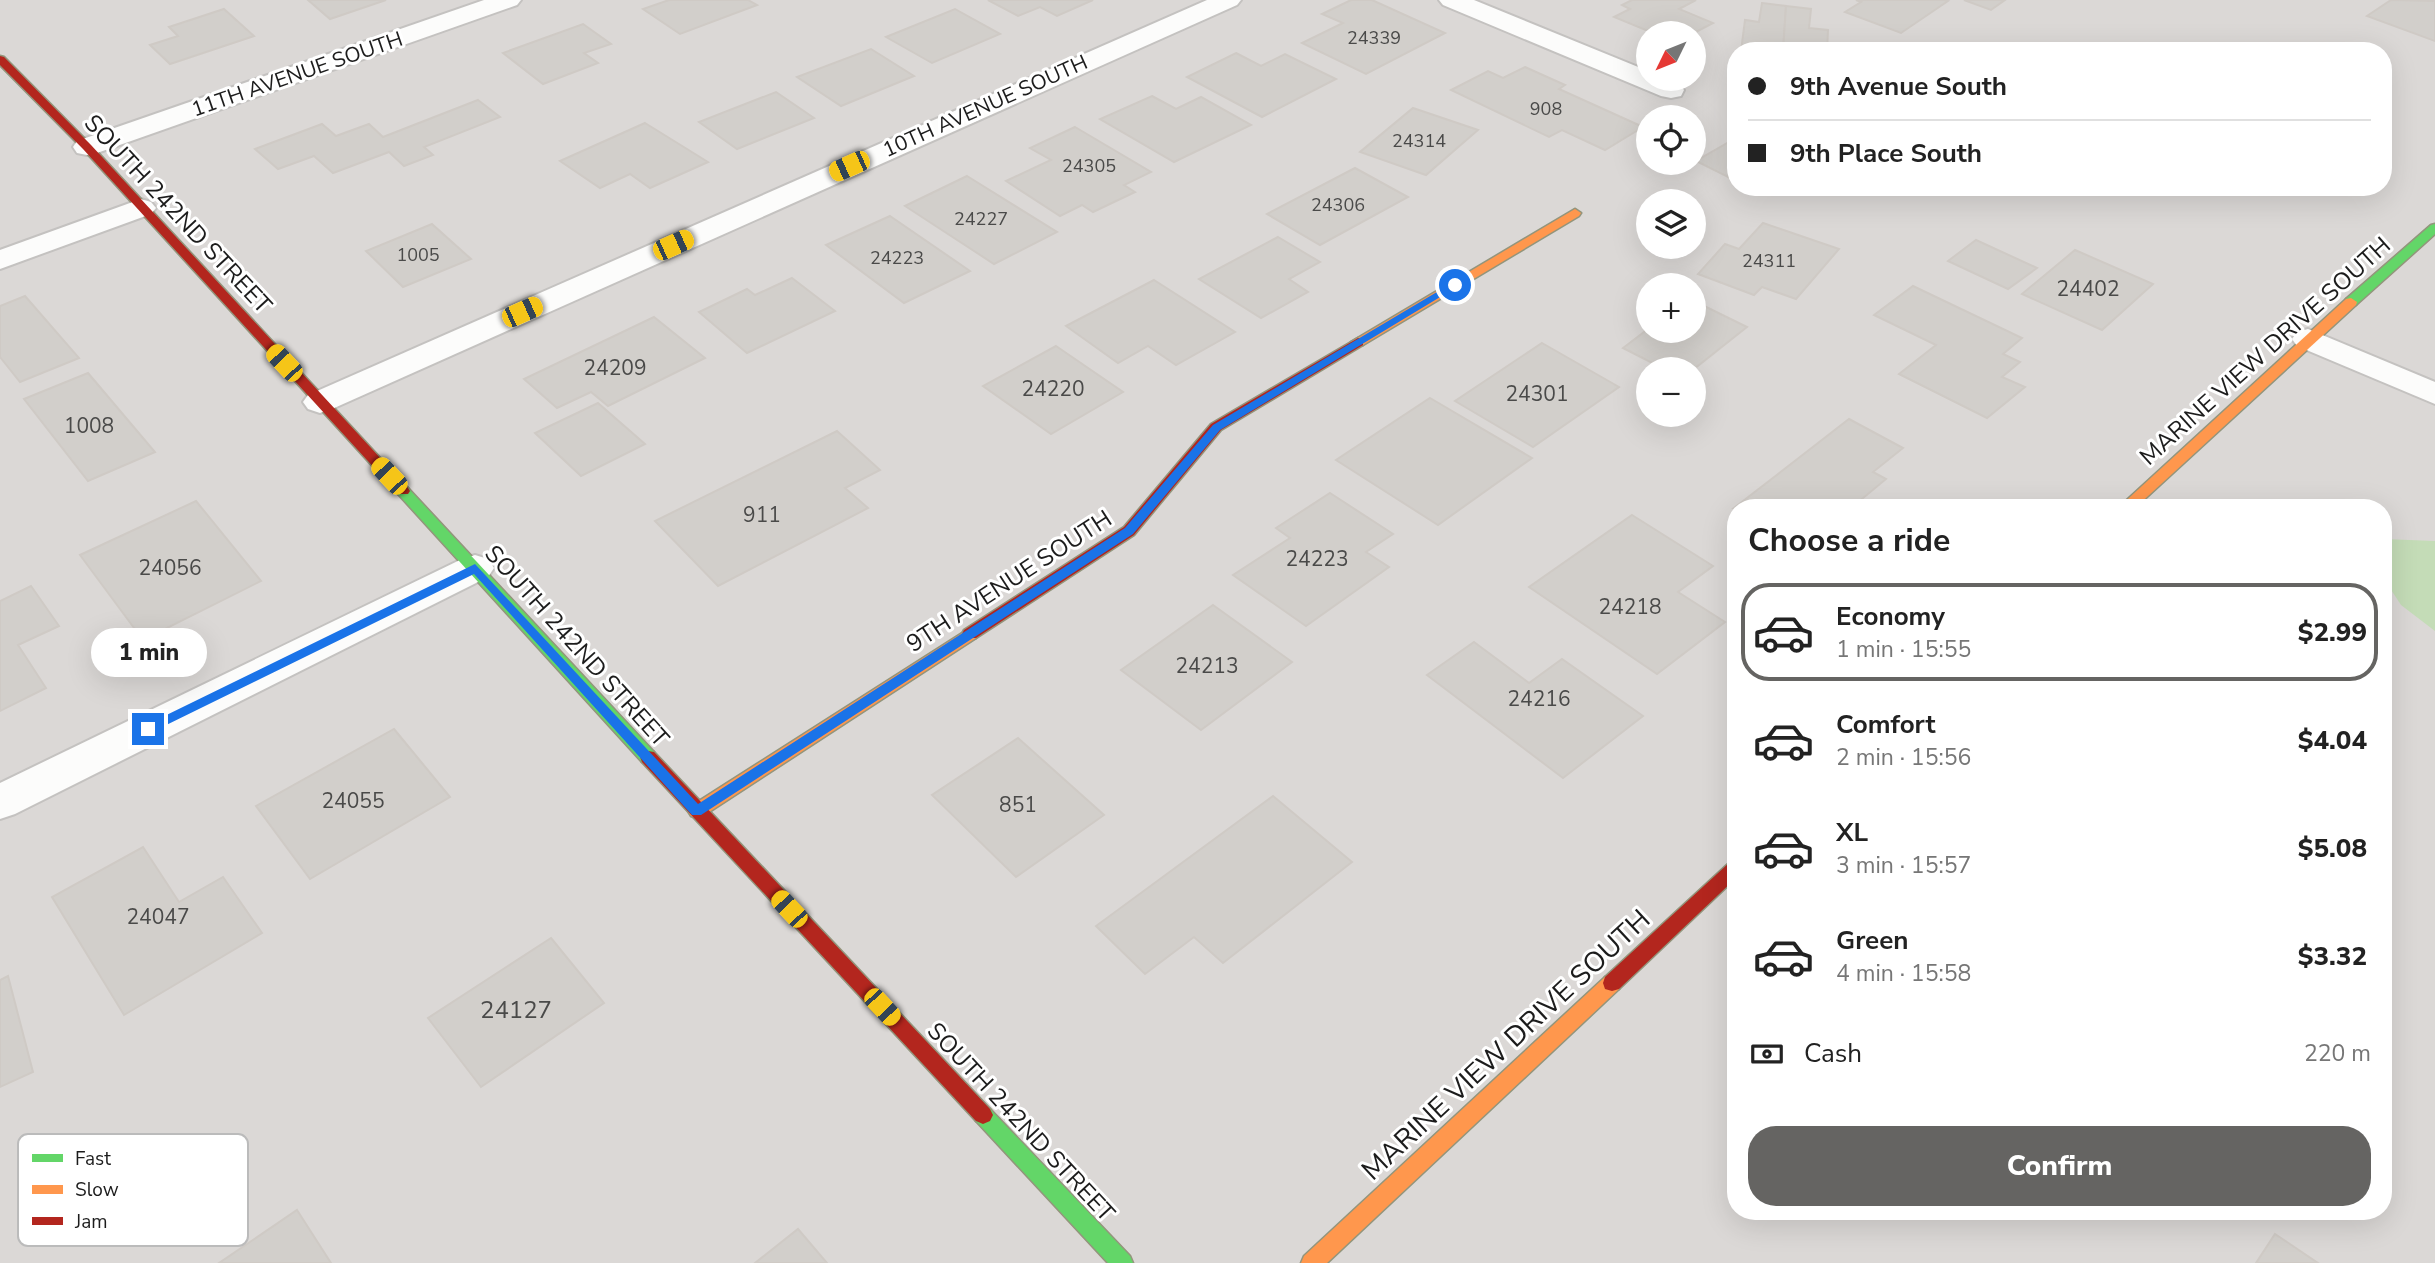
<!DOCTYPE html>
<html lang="en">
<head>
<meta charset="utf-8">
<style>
	:root { --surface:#fff; --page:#f6f6f6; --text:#222; --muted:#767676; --line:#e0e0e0; --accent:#656462 }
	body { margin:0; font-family:"Nunito Sans",sans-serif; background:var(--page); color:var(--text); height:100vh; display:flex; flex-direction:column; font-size:26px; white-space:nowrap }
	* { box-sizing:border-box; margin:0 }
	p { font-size:23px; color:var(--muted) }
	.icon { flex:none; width:38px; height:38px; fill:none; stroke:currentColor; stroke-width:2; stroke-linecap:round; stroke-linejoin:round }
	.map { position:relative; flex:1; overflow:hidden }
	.panel { position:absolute; left:1727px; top:499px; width:665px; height:721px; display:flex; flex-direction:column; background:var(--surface); border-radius:28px; box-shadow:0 7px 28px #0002 }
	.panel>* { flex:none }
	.hud { position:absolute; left:1727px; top:42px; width:665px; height:154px; border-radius:28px; box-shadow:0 7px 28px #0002; display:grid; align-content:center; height:154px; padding:0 21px; background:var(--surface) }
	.needle { width:46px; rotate:227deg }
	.fabs { position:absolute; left:1636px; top:21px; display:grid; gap:14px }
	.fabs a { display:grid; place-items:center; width:70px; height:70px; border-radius:50%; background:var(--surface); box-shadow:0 7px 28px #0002; font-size:35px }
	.end { position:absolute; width:32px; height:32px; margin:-16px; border:9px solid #1a73e8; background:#fff; box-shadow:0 0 0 4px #fff }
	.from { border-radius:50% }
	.bubble { position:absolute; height:49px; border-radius:24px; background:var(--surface); box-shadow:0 7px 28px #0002; font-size:23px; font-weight:800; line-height:49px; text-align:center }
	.car { position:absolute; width:21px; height:42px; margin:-21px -10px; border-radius:9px; box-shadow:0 0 5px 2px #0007; background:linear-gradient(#f5c518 24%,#345 0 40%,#f5c518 0 76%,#345 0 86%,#f5c518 0) }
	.hud b { display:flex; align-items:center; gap:24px; height:66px; font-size:26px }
	.hud b+b { border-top:2px solid var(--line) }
	.hud i { width:18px; height:18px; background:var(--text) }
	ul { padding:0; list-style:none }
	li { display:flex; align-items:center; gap:21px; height:98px; margin:0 14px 10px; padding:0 7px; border:4px solid transparent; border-radius:28px }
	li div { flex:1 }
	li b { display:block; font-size:26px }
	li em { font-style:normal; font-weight:800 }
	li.active { border-color:var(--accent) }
	li>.icon { width:63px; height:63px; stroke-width:1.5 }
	h2 { padding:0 21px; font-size:32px; line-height:84px }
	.pay { display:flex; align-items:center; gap:18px; height:77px; padding:0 21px; font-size:26px }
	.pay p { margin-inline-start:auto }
	.cta { display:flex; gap:14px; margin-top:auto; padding:14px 21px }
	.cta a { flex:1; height:80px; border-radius:28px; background:var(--accent); color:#fff; font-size:28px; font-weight:800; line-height:80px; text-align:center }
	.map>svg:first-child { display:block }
</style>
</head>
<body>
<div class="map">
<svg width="2435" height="1263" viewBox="0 0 2435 1263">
	<rect width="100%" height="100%" fill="#ece9e4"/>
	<path fill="#dbd8d6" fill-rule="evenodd" d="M0,0H2435V1263H0ZM1648,33H1694V79H1648ZM1736,51H2384V187H1736ZM1648,117H1694V163H1648ZM1648,201H1694V247H1648ZM1648,285H1694V331H1648ZM1648,369H1694V415H1648ZM1736,508H2384V1211H1736Z"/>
	<polygon fill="#c4dcb7" points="2384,539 2435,541 2435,631 2401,605 2384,579"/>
	<g fill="#d2cfcb" stroke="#cfcac5" stroke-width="2">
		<polygon points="308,0 386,0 330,19"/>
		<polygon points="669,0 748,0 757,5 680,34 643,9"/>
		<polygon points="988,0 1093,0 1057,16 1040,7 1018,16"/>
		<polygon points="1351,0 1372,0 1445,33 1366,74 1302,43 1343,23 1322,14"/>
		<polygon points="1632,0 1696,0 1679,9 1713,23 1694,33 1653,33 1614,17 1630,9 1622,5"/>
		<polygon points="1856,0 1944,0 1948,1 1901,33 1845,12 1861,2"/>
		<polygon points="1964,0 2005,0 1991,10"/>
		<polygon points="2391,0 2435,1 2435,41 2367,16"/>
		<polygon points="1762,3 1786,6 1783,51 1741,51 1745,20 1759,22"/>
		<polygon points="1786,6 1811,9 1809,28 1828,30 1827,51 1783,51"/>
		<polygon points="224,9 254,36 170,64 150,45 178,36 169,27"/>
		<polygon points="955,9 1000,34 932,63 886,37"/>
		<polygon points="583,24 611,44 584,53 598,63 543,84 503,53"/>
		<polygon points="871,49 914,76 841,106 797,77"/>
		<polygon points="1236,53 1261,66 1285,54 1336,79 1262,117 1187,77"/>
		<polygon points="1525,67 1565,85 1559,89 1643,127 1605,150 1562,130 1549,137 1451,90 1488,71 1503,78"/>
		<polygon points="776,92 814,118 737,149 699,122"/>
		<polygon points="1152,96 1176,109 1201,97 1251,125 1174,162 1100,119"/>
		<polygon points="478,100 500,117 424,147 433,155 404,166 389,152 333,173 314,156 278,169 255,149 322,124 336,136 369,124 383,137"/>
		<polygon points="1413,108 1478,130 1426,175 1360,152"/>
		<polygon points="645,123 708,162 650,188 630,174 600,188 560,161"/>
		<polygon points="1075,127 1151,172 1124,185 1135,192 1093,212 1082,205 1060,216 1006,181 1051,160 1030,148"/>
		<polygon points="1736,138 1736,181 1696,161"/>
		<polygon points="1355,168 1408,197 1320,245 1267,214"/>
		<polygon points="967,176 1057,232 994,264 905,206"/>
		<polygon points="890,216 970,271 904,303 826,245"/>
		<polygon points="1763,223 1839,249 1796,299 1762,287 1754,295 1698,274 1725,244 1739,249"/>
		<polygon points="432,224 471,259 403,287 366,251"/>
		<polygon points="1278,237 1320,262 1289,279 1308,292 1261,318 1199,279"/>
		<polygon points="1976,240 2037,268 2008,289 1948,261"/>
		<polygon points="2075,250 2153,284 2102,330 2022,294"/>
		<polygon points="792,278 835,311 747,353 699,312 747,289 755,295"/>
		<polygon points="1154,280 1235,332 1176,365 1148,346 1118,363 1066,326"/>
		<polygon points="1913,286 2022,338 2003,354 2020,362 2002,377 2025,387 1987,418 1899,374 1936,345 1874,315"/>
		<polygon points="25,296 79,358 20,382 0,357 0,306"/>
		<polygon points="1694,301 1747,327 1694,369 1664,369 1623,348 1648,329 1694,331"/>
		<polygon points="654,317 705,358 608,406 591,392 557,408 524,379"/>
		<polygon points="1542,343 1619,387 1533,447 1455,401"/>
		<polygon points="1056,346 1123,392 1051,434 983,386"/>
		<polygon points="88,373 155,452 88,481 24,399"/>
		<polygon points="1430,398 1532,458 1438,525 1336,460"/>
		<polygon points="598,403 645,444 581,476 535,433"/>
		<polygon points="1849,419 1903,448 1873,472 1886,479 1851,508 1734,508"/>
		<polygon points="837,431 880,470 845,488 868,508 718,586 655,521"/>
		<polygon points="1330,493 1393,534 1366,552 1389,567 1306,626 1233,575 1290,538 1276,528"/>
		<polygon points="196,501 261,581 143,640 80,555"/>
		<polygon points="1632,515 1713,566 1678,592 1725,622 1657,674 1529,587"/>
		<polygon points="31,586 59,626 18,645 46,688 0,711 0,601"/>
		<polygon points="1213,605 1292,662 1201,730 1121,670"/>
		<polygon points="1474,642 1529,683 1562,659 1643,716 1563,778 1427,675"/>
		<polygon points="394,729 450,797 310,879 256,806"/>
		<polygon points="1018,738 1104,815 1016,877 932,795"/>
		<polygon points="1273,796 1352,862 1223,963 1194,937 1145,974 1096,926"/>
		<polygon points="143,847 179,902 223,877 262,933 124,1015 52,897"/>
		<polygon points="551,938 604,1003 481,1087 428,1018"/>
		<polygon points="8,976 33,1072 0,1087 0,980"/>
		<polygon points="297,1210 331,1263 219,1263"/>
		<polygon points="798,1229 827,1263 755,1263"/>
		<polygon points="2275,1234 2318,1263 2256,1263"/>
	</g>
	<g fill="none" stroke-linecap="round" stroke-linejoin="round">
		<g stroke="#c4c2c0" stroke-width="4">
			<g id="street">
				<polygon points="484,0 521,0 517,5 97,153 87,155 77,153 73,147 77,141"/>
				<polygon points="1207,0 1241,0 1237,5 332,409 320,413 308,409 303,402 308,395"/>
				<path d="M1439,0H1474L1648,71V79C1662,79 1676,78 1684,90L1681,96L1671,98L1661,96L1443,5Z"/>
				<polygon points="141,199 151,202 156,208 151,214 0,269 0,250"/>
				<polygon points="2308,329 2435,382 2435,404 2297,346 2292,339 2297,332"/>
				<polygon points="475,555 488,559 494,568 488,577 15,814 0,819 0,783 462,559"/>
			</g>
		</g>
		<g stroke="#93957c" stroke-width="3">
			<g id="fast">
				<polygon points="2435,224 2435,234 2356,305 2346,305 2346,299 2431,225"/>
				<polygon points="403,486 408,488 654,752 656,757 654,762 642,762 398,494 396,491 398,488"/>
				<polygon points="983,1106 990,1109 1130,1256 1133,1263 1108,1263 976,1121 973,1115 976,1109"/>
			</g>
		</g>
		<g stroke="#93957c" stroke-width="3">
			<g id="slow">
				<polygon points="1575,209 1581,213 1579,216 1363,345 1353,345 1351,342"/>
				<polygon points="2351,298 2357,302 2356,305 2135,508 2118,508 2346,299"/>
				<polygon points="970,628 978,634 976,638 703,816 697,818 691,816 688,811 691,806"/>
				<polygon points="1612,975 1619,977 1621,983 1619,989 1327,1263 1301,1263 1304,1256 1605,977"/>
			</g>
		</g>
		<g stroke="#93957c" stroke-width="3">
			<g id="jam">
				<polygon points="0,56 4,57 91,145 408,488 410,491 408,494 398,494 83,149 0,65"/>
				<polygon points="1358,338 1363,339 1363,345 1221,430 1134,535 976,638 964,638 962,634 964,630 1124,527 1211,424"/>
				<polygon points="648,751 654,752 990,1109 993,1115 990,1121 983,1124 976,1121 642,762 640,757 642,752"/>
				<polygon points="1736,860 1736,878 1619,989 1612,991 1605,989 1603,983 1605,977 1730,862"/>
			</g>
		</g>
		<use href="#street" fill="#fcfcfb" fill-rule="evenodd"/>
		<use href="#fast" fill="#63d668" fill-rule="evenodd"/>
		<use href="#slow" fill="#ff974d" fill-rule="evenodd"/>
		<use href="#jam" fill="#b3261e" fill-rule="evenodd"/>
	</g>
	<polygon fill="#1a73e8" points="1452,283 1460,285 1220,430 1133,534 701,815 692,815 474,574 152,732 148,734 142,729 144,726 475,564 698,804 1125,528 1213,425"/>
	<g text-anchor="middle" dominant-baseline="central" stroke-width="6" stroke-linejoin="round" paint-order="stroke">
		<g font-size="18" fill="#4a4a49">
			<text x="1374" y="38">24339</text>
			<text x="1546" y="109">908</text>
			<text x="1419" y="141">24314</text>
			<text x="1089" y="166">24305</text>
			<text x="1338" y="205">24306</text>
			<text x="981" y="219">24227</text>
			<text x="418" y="255">1005</text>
			<text x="897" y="258">24223</text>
			<text x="1769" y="261">24311</text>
		</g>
		<g font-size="21" fill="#1c1c1c" stroke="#fff">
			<text transform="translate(297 74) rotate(-19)">11TH AVENUE SOUTH</text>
			<text transform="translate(985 106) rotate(-24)">10TH AVENUE SOUTH</text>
		</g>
		<g font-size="21" fill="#4a4a49">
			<text x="2088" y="289">24402</text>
			<text x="615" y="368">24209</text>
			<text x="1053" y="389">24220</text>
			<text x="1537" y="394">24301</text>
			<text x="89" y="426">1008</text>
			<text x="762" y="515">911</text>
			<text x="1317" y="559">24223</text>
			<text x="170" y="568">24056</text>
			<text x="1630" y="607">24218</text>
			<text x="1207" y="666">24213</text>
			<text x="1539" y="699">24216</text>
			<text x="353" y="801">24055</text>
			<text x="1018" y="805">851</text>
			<text x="158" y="917">24047</text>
		</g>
		<g font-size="24" fill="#1c1c1c" stroke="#fff">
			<text transform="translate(178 214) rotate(47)">SOUTH 242ND STREET</text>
			<text transform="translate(2265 351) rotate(-42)">MARINE VIEW DRIVE SOUTH</text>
			<text transform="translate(1009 581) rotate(-33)">9TH AVENUE SOUTH</text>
			<text transform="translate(577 646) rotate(48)">SOUTH 242ND STREET</text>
			<text transform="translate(1021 1122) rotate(47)">SOUTH 242ND STREET</text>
		</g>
		<g font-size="24" fill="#4a4a49">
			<text x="516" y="1010">24127</text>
		</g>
		<g font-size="28" fill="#1c1c1c" stroke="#fff">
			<text transform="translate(1506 1045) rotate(-43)">MARINE VIEW DRIVE SOUTH</text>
		</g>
	</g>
	<rect x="18" y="1134" width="230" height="112" rx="10" fill="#fff" stroke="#bbb" stroke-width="2"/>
	<rect x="32" y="1154" width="31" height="8" fill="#63d668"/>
	<rect x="32" y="1185" width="31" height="9" fill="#ff974d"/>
	<rect x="32" y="1217" width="31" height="8" fill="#b3261e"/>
	<g font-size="19" fill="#1c1c1c">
		<text x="75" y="1165">Fast</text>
		<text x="75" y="1196">Slow</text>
		<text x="75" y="1228">Jam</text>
	</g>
</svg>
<div class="fabs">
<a><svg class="needle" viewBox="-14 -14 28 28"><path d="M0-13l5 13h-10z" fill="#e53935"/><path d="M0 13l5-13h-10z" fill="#767676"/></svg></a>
<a><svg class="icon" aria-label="locate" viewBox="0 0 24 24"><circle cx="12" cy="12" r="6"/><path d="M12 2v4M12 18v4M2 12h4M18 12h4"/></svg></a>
<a><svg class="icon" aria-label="layers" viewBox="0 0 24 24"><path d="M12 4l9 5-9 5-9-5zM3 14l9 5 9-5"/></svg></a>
<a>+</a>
<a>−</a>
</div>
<i class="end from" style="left:1455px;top:285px"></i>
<i class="end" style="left:148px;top:729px"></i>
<div class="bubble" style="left:91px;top:628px;width:116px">1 min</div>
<i class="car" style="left:849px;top:166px;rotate:246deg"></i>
<i class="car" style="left:673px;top:245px;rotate:66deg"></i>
<i class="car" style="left:522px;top:312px;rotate:66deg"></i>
<i class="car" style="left:284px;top:363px;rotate:317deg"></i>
<i class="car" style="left:389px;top:476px;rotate:317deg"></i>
<i class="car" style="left:789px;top:909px;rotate:317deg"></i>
<i class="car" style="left:882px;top:1007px;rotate:137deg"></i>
<div class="hud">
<b><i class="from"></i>9th Avenue South</b>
<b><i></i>9th Place South</b>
</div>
<section class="panel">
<h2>Choose a ride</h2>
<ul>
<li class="active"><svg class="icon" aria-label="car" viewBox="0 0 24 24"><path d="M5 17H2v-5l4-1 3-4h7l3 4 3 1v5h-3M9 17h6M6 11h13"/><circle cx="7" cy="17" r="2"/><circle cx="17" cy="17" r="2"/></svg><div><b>Economy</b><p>1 min · 15:55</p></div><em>$2.99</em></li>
<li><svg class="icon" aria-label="car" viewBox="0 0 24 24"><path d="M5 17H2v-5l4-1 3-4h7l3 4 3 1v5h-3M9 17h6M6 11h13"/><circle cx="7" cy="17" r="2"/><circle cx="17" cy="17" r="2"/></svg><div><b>Comfort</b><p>2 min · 15:56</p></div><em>$4.04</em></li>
<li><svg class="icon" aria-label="car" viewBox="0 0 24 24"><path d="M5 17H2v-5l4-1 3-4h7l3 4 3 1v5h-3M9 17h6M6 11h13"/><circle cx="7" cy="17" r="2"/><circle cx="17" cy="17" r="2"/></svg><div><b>XL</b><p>3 min · 15:57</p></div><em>$5.08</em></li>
<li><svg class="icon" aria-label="car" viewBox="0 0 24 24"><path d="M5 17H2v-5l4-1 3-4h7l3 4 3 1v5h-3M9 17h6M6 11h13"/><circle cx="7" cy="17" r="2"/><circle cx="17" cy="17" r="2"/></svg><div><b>Green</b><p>4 min · 15:58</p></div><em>$3.32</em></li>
</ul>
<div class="pay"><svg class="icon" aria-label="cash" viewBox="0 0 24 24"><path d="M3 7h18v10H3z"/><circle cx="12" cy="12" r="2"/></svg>Cash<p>220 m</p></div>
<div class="cta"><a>Confirm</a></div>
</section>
</div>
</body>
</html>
